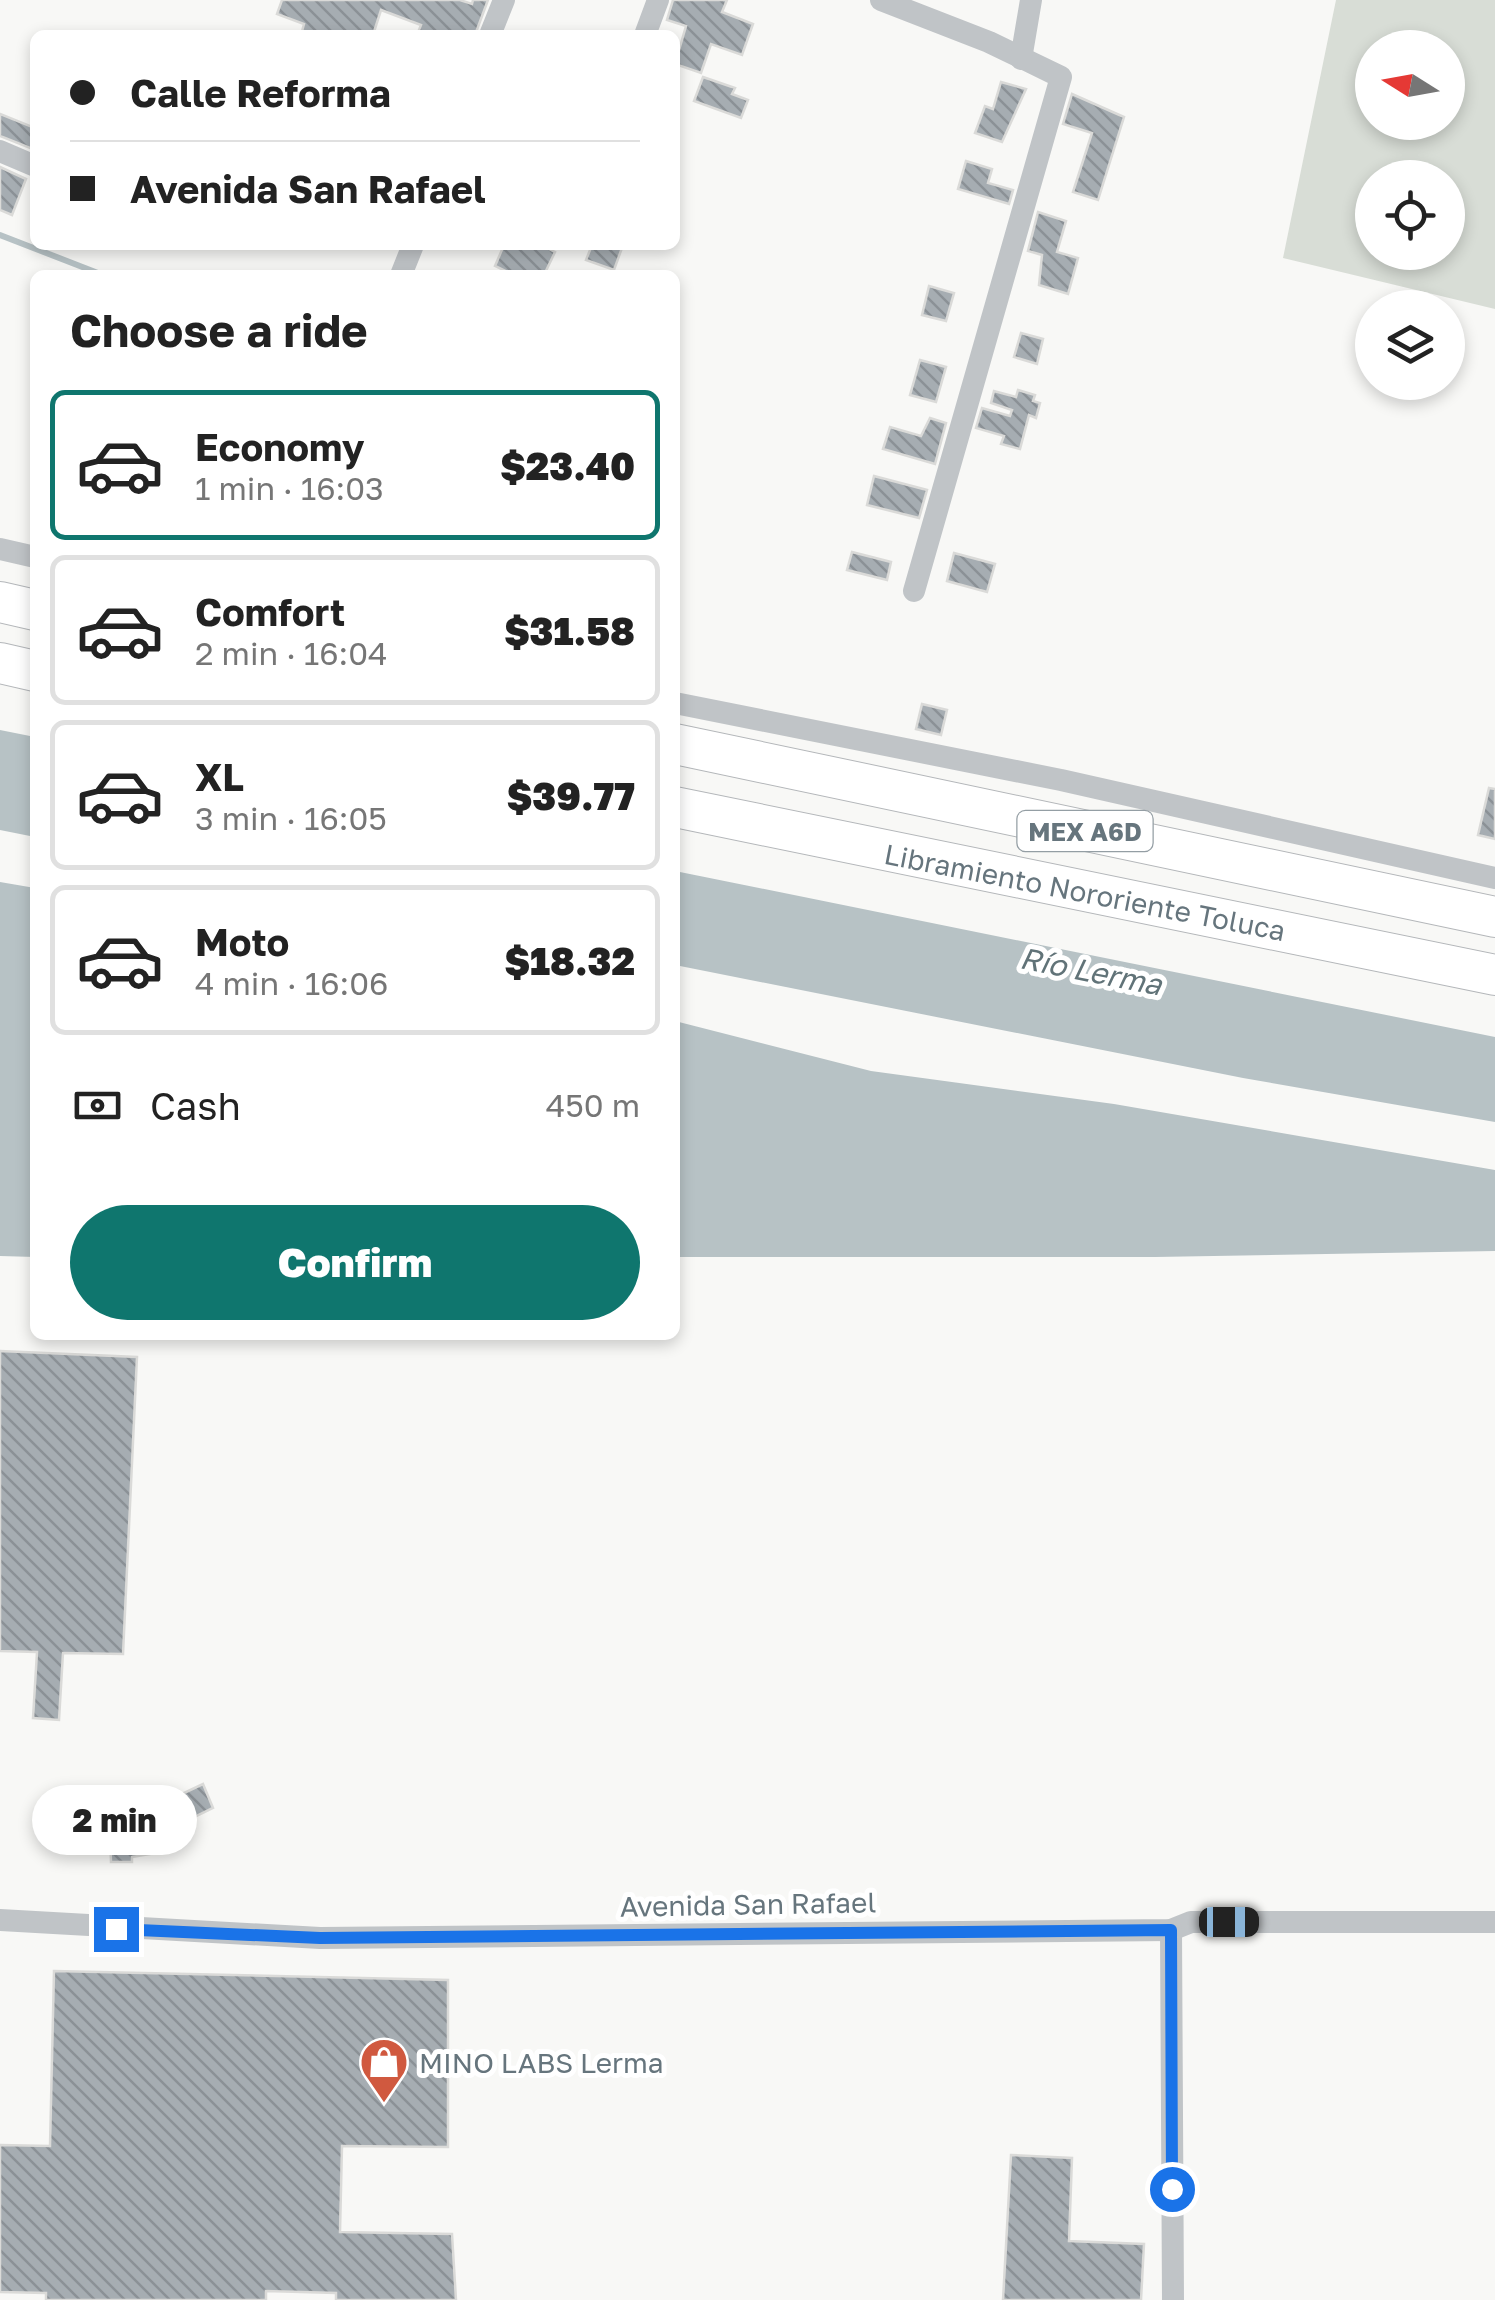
<!DOCTYPE html>
<html lang="en">
<head>
<meta charset="utf-8">
<style>
	:root { --surface:#fff; --page:#f6f6f6; --text:#222; --muted:#767676; --line:#e0e0e0; --accent:#0f766e }
	body { margin:0; font-family:"Golos Text",sans-serif; background:var(--page); color:var(--text); height:100vh; display:flex; flex-direction:column; font-size:38px; white-space:nowrap }
	* { box-sizing:border-box; margin:0 }
	p { font-size:32px; color:var(--muted) }
	.icon { flex:none; width:55px; height:55px; fill:none; stroke:currentColor; stroke-width:2; stroke-linecap:round; stroke-linejoin:round }
	.map { position:relative; flex:1; overflow:hidden }
	.side { position:absolute; left:30px; top:270px; width:650px; height:1070px; display:flex; flex-direction:column; background:var(--surface); border-radius:15px; box-shadow:0 5px 15px #0003 }
	.side>* { flex:none }
	.guide { position:absolute; left:30px; top:30px; width:650px; height:220px; border-radius:15px; box-shadow:0 5px 15px #0003; display:grid; align-content:center; height:220px; padding:0 40px; background:var(--surface) }
	.needle { width:65px; rotate:281deg }
	.buttons { position:absolute; left:1355px; top:30px; display:grid; gap:20px }
	.buttons a { display:grid; place-items:center; width:110px; height:110px; border-radius:50%; background:var(--surface); box-shadow:0 5px 15px #0003; font-size:50px }
	.end { position:absolute; width:45px; height:45px; margin:-22px; border:12px solid #1a73e8; background:#fff; box-shadow:0 0 0 5px #fff }
	.from { border-radius:50% }
	.bubble { position:absolute; height:70px; border-radius:35px; background:var(--surface); box-shadow:0 5px 15px #0003; font-size:32px; font-weight:800; line-height:70px; text-align:center }
	.car { position:absolute; width:30px; height:60px; margin:-30px -15px; border-radius:12px; box-shadow:0 0 8px 2px #0007; background:linear-gradient(#222 24%,#8ab4d8 0 40%,#222 0 76%,#8ab4d8 0 86%,#222 0) }
	.guide b { display:flex; align-items:center; gap:35px; height:95px; font-size:38px }
	.guide b+b { border-top:2px solid var(--line) }
	.guide i { width:25px; height:25px; background:var(--text) }
	ul { padding:0; list-style:none }
	li { display:flex; align-items:center; gap:30px; height:150px; margin:0 20px 15px; padding:0 20px; border:5px solid var(--line); border-radius:15px }
	li div { flex:1 }
	li b { display:block; font-size:38px }
	li em { font-style:normal; font-weight:800 }
	li.on { border-color:var(--accent) }
	li>.icon { width:90px; height:90px; stroke-width:1.5 }
	h2 { padding:0 40px; font-size:45px; line-height:120px }
	.pay { display:flex; align-items:center; gap:25px; height:110px; padding:0 40px; font-size:38px }
	.pay p { margin-inline-start:auto }
	.button { display:flex; gap:20px; margin-top:auto; padding:20px 40px }
	.button a { flex:1; height:115px; border-radius:60px; background:var(--accent); color:#fff; font-size:40px; font-weight:800; line-height:115px; text-align:center }
	.map>svg:first-child { display:block }
</style>
</head>
<body>
<div class="map">
<svg width="1495" height="2300" viewBox="0 0 1495 2300">
	<defs>
		<pattern id="building-back-hatch" width="6" height="6" patternUnits="userSpaceOnUse" patternTransform="scale(2.5)"><rect width="6" height="6" fill="#a6adb2"/><path d="M-1 5l2 2M0 0l6 6M5-1l2 2" fill="none" stroke="#8b9196"/></pattern>
	</defs>
	<rect width="100%" height="100%" fill="#f8f8f6"/>
	<path fill="#d8ddd6" fill-rule="evenodd" d="M1336,0H1495V309L1283,258ZM1372,48H1448V122H1372ZM1372,178H1448V252H1372Z"/>
	<g fill="#b7c2c5">
		<polygon points="0,730 35,737 35,837 0,830"/>
		<polygon points="675,871 1495,1037 1495,1122 1243,1078 675,965"/>
		<polygon points="0,882 35,888 35,1257 0,1256"/>
		<polygon points="675,1021 871,1071 1114,1104 1495,1170 1495,1251 1155,1257 675,1257"/>
	</g>
	<g fill="none" stroke-linecap="round" stroke-linejoin="round">
		<polyline stroke="#b7c2c5" stroke-width="6" points="0,235 103,275"/>
	</g>
	<g fill="url(#building-back-hatch)" stroke="#dadad8" stroke-width="2.5">
		<polygon points="282,0 460,0 472,4 473,0 488,0 475,35 417,35 421,25 381,10 373,35 301,35 304,24 277,14"/>
		<polygon points="673,0 727,0 722,12 753,24 742,55 711,44 701,73 675,64 686,26 667,20"/>
		<polygon points="703,77 735,88 732,94 748,100 741,118 694,101"/>
		<polygon points="1001,82 1026,89 1002,142 975,133 985,106 993,109"/>
		<polygon points="1072,94 1124,117 1098,200 1073,192 1092,133 1063,124"/>
		<polygon points="0,114 35,128 35,150 0,136"/>
		<polygon points="966,161 992,169 988,183 1013,190 1009,204 958,189"/>
		<polygon points="0,167 26,179 12,215 0,210"/>
		<polygon points="1038,212 1066,221 1057,252 1078,258 1068,294 1039,285 1042,255 1028,251"/>
		<polygon points="504,245 541,245 555,252 544,275 514,275 495,266"/>
		<polygon points="592,245 623,245 614,270 586,260"/>
		<polygon points="929,286 954,293 946,321 922,315"/>
		<polygon points="1021,333 1043,339 1037,364 1014,357"/>
		<polygon points="920,360 946,367 936,402 910,395"/>
		<polygon points="1018,390 1035,395 1033,401 1040,403 1036,418 1029,415 1020,449 1001,444 1004,436 976,428 982,408 1010,416 1012,410 991,403 994,391 1016,397"/>
		<polygon points="930,418 946,423 935,464 883,449 890,427 921,436"/>
		<polygon points="874,476 927,490 919,518 867,505"/>
		<polygon points="852,552 891,562 887,580 847,570"/>
		<polygon points="954,553 995,564 987,592 947,581"/>
		<polygon points="922,704 947,710 941,735 916,729"/>
		<polygon points="1489,788 1495,789 1495,839 1478,835"/>
		<polygon points="0,1351 137,1357 123,1654 63,1653 59,1720 33,1718 37,1652 0,1651"/>
		<polygon points="203,1784 213,1808 186,1821 190,1830 150,1847 150,1854 132,1857 132,1862 111,1862 110,1836 133,1831 129,1819"/>
		<polygon points="54,1971 448,1980 448,2147 342,2146 340,2232 452,2234 456,2300 336,2300 336,2293 266,2291 266,2300 46,2300 46,2293 0,2292 0,2145 50,2146"/>
		<polygon points="1011,2155 1072,2158 1069,2241 1144,2244 1141,2300 1003,2300"/>
	</g>
	<g fill="none" stroke-linecap="round" stroke-linejoin="round">
		<g stroke="#b4b7ba" stroke-width="42">
			<g id="motorway">
				<polyline points="0,602 35,610"/>
				<polyline points="0,663 35,671"/>
				<polyline points="675,744 1495,917"/>
				<polyline points="675,807 1495,975"/>
			</g>
		</g>
		<g stroke="#c0c4c7" stroke-width="22">
			<polyline points="881,0 989,42 1061,77 914,591"/>
			<polyline points="490,35 504,0"/>
			<polyline points="645,35 658,0"/>
			<polyline points="1021,59 1031,0"/>
			<polyline points="0,151 35,166"/>
			<polyline points="401,275 413,245"/>
			<polyline points="0,549 35,557"/>
			<polyline points="675,703 1061,780 1495,878"/>
			<polyline points="0,1920 320,1938 1171,1930 1191,1922 1495,1922"/>
			<polyline points="1171,1930 1173,2300"/>
		</g>
		<use href="#motorway" stroke="#fff" stroke-width="40"/>
	</g>
	<g fill="none" stroke-linecap="round" stroke-linejoin="round">
		<polyline stroke="#1a73e8" stroke-width="12" points="116,1929 320,1938 1171,1930 1172,2189"/>
	</g>
	<defs>
		<g id="shop-pin" transform="scale(2.5)"><path d="M0 17L-7.5 6A9.5 9.5 0 1 1 7.5 6Z" fill="#d0593f" stroke="#fff"/><path d="M-5-2.5h2.3a2.7 3.5 0 0 1 5.4 0H5L5.5 6h-11ZM-1.5-2.5h3a1.5 2.3 0 0 0-3 0Z" fill="#fff"/></g>
	</defs>
	<g fill-rule="evenodd">
		<use href="#shop-pin" x="384" y="2062"/>
	</g>
	<g text-anchor="middle" dominant-baseline="central" stroke-width="10" stroke-linejoin="round" paint-order="stroke">
		<rect fill="#fff" stroke="#949ea4" stroke-width="2.5" x="1017.5" y="811" width="135" height="40" rx="8"/>
		<g font-size="25" font-weight="bold" fill="#66757d">
			<text x="1085" y="831">MEX A6D</text>
		</g>
		<g font-size="28" fill="#66757d" stroke="#fff">
			<text transform="translate(1085 892) rotate(11)">Libramiento Nororiente Toluca</text>
			<text transform="translate(748 1904) rotate(-1)">Avenida San Rafael</text>
		</g>
		<g font-size="28" fill="#66757d" stroke="#fff" text-anchor="start">
			<text x="419" y="2062">MINO LABS Lerma</text>
		</g>
		<g font-size="30" font-style="italic" fill="#617378" stroke="#fff">
			<text transform="translate(1091 971) rotate(11)">Río Lerma</text>
		</g>
	</g>
</svg>
<div class="buttons">
<a><svg class="needle" viewBox="-14 -14 28 28"><path d="M0-13l5 13h-10z" fill="#e53935"/><path d="M0 13l5-13h-10z" fill="#767676"/></svg></a>
<a><svg class="icon" aria-label="locate" viewBox="0 0 24 24"><circle cx="12" cy="12" r="6"/><path d="M12 2v4M12 18v4M2 12h4M18 12h4"/></svg></a>
<a><svg class="icon" aria-label="layers" viewBox="0 0 24 24"><path d="M12 4l9 5-9 5-9-5zM3 14l9 5 9-5"/></svg></a>
</div>
<i class="end from" style="left:1172px;top:2189px"></i>
<i class="end" style="left:116px;top:1929px"></i>
<div class="bubble" style="left:32px;top:1785px;width:165px">2 min</div>
<i class="car" style="left:1229px;top:1922px;rotate:90deg"></i>
<div class="guide">
<b><i class="from"></i>Calle Reforma</b>
<b><i></i>Avenida San Rafael</b>
</div>
<section class="side">
<h2>Choose a ride</h2>
<ul>
<li class="on"><svg class="icon" aria-label="car" viewBox="0 0 24 24"><path d="M5 17H2v-5l4-1 3-4h7l3 4 3 1v5h-3M9 17h6M6 11h13"/><circle cx="7" cy="17" r="2"/><circle cx="17" cy="17" r="2"/></svg><div><b>Economy</b><p>1 min · 16:03</p></div><em>$23.40</em></li>
<li><svg class="icon" aria-label="car" viewBox="0 0 24 24"><path d="M5 17H2v-5l4-1 3-4h7l3 4 3 1v5h-3M9 17h6M6 11h13"/><circle cx="7" cy="17" r="2"/><circle cx="17" cy="17" r="2"/></svg><div><b>Comfort</b><p>2 min · 16:04</p></div><em>$31.58</em></li>
<li><svg class="icon" aria-label="car" viewBox="0 0 24 24"><path d="M5 17H2v-5l4-1 3-4h7l3 4 3 1v5h-3M9 17h6M6 11h13"/><circle cx="7" cy="17" r="2"/><circle cx="17" cy="17" r="2"/></svg><div><b>XL</b><p>3 min · 16:05</p></div><em>$39.77</em></li>
<li><svg class="icon" aria-label="car" viewBox="0 0 24 24"><path d="M5 17H2v-5l4-1 3-4h7l3 4 3 1v5h-3M9 17h6M6 11h13"/><circle cx="7" cy="17" r="2"/><circle cx="17" cy="17" r="2"/></svg><div><b>Moto</b><p>4 min · 16:06</p></div><em>$18.32</em></li>
</ul>
<div class="pay"><svg class="icon" aria-label="cash" viewBox="0 0 24 24"><path d="M3 7h18v10H3z"/><circle cx="12" cy="12" r="2"/></svg>Cash<p>450 m</p></div>
<div class="button"><a>Confirm</a></div>
</section>
</div>
</body>
</html>
